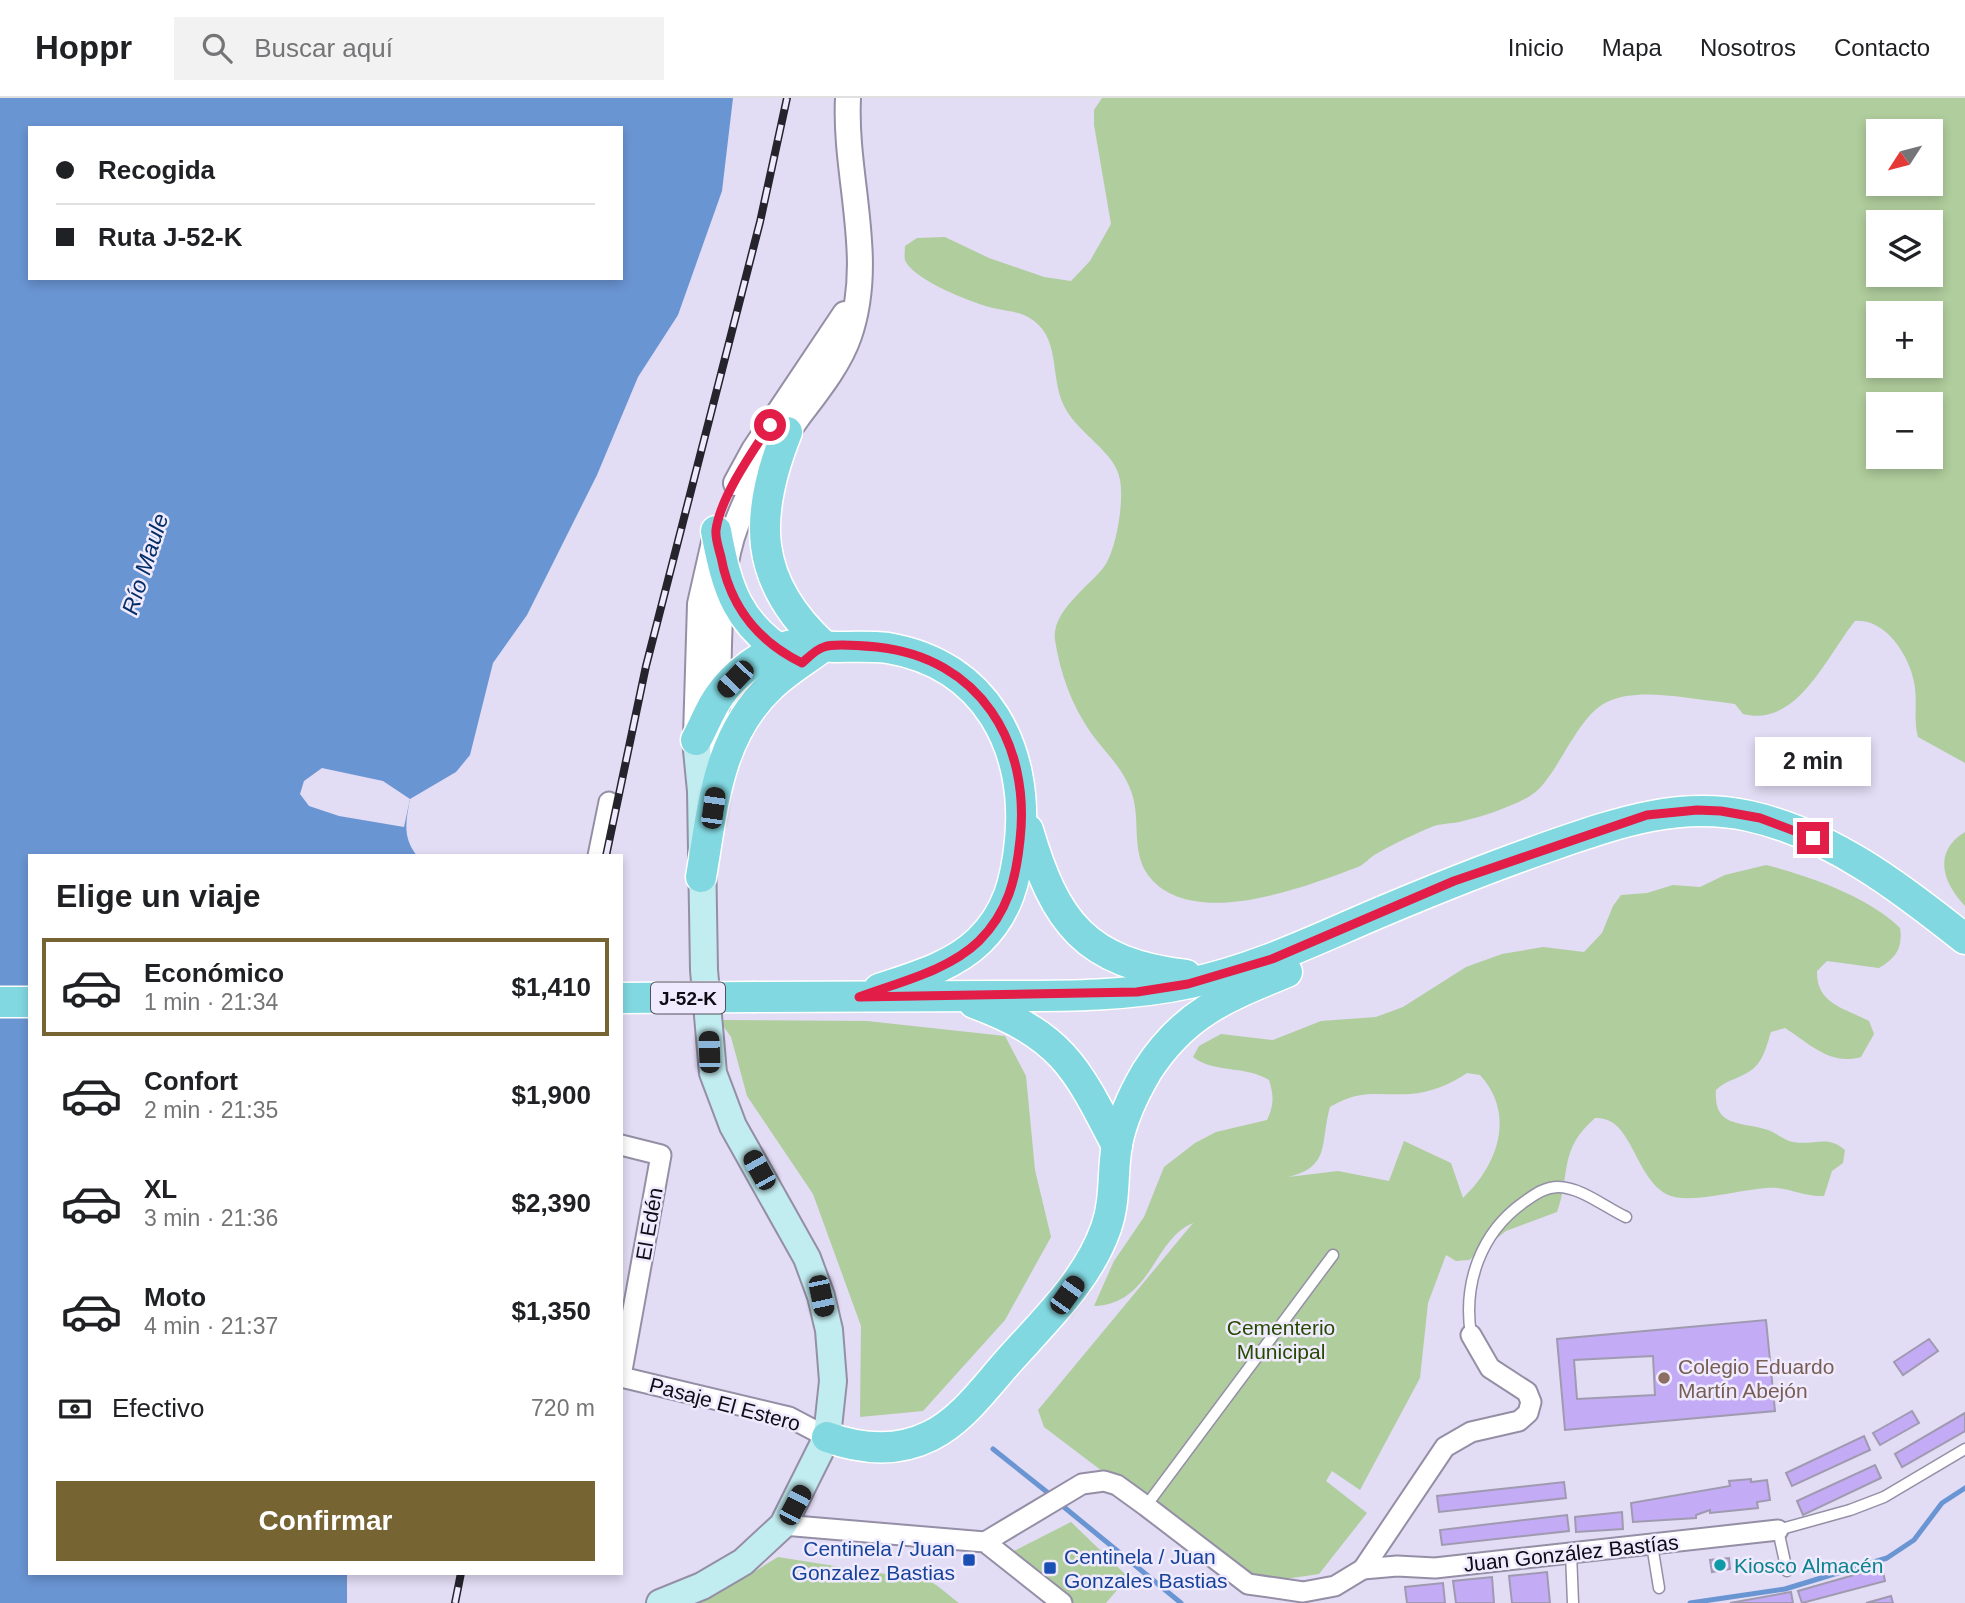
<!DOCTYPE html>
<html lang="es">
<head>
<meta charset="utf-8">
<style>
	:root { --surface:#fff; --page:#f2f2f2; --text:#202124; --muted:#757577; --line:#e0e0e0; --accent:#766432 }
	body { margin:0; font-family:Arial,sans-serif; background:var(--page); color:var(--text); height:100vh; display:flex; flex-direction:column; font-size:26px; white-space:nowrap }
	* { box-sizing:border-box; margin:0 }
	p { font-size:23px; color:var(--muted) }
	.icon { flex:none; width:38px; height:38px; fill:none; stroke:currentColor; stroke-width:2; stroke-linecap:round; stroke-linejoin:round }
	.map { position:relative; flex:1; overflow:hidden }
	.drawer { position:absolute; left:28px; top:756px; width:595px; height:721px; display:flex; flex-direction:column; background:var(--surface); border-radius:0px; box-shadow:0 4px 10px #0003 }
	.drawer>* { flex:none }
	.hud { position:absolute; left:28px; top:28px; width:595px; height:154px; border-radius:0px; box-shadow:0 4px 10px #0003; display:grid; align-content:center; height:154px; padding:0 28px; background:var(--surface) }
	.needle { width:46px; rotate:234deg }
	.fabs { position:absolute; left:1866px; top:21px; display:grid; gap:14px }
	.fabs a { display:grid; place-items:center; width:77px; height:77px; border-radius:0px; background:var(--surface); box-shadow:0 4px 10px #0003; font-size:35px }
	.end { position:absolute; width:32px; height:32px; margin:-16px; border:9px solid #e11d48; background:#fff; box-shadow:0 0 0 4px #fff }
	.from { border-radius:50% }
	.bubble { position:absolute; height:49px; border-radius:0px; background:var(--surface); box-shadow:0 4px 10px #0003; font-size:23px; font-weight:600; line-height:49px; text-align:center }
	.car { position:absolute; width:21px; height:42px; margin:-21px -10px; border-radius:9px; box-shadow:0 0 5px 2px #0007; background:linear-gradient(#222 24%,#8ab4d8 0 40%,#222 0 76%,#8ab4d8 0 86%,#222 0) }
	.hud b { display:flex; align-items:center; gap:24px; height:66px; font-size:26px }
	.hud b+b { border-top:2px solid var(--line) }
	.hud i { width:18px; height:18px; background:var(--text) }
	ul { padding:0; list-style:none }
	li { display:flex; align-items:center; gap:21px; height:98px; margin:0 14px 10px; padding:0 14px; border:4px solid transparent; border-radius:0px }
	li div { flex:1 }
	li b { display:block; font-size:26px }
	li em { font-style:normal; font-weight:600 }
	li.current { border-color:var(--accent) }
	li>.icon { width:63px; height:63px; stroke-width:1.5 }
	h2 { padding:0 28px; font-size:32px; line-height:84px }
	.pay { display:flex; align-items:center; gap:18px; height:77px; padding:0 28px; font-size:26px }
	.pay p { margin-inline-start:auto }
	.action { display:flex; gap:14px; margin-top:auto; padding:14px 28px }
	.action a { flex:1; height:80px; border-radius:0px; background:var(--accent); color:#fff; font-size:28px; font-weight:600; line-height:80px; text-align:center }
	header { display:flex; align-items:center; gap:42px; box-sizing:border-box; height:98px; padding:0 35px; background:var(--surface); border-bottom:2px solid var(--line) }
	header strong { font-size:33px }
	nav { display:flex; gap:38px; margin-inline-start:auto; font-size:24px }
	.search { width:490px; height:63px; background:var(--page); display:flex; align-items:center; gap:18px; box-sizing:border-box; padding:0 24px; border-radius:0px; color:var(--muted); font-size:26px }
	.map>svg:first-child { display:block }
</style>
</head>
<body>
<header>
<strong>Hoppr</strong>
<div class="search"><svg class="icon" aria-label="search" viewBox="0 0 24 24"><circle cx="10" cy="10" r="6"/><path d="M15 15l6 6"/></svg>Buscar aquí</div>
<nav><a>Inicio</a><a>Mapa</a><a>Nosotros</a><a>Contacto</a></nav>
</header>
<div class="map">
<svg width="1965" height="1505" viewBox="0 0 1965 1505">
	<rect width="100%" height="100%" fill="#e2dcf4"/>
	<g fill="#b0cd9d" fill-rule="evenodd">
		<path d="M1102,0H1965V665L1918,639C1913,620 1918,603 1914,584C1909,557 1885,520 1855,523C1826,559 1797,630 1743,616L1735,606L1721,604C1687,601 1639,589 1607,604C1575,619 1557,682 1530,698C1511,709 1484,718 1463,723C1453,726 1443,725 1434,728C1415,736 1393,746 1376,756C1369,760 1365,766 1358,769C1305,789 1199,830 1153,783C1127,756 1144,720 1129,688C1120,667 1104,653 1091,635C1072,608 1060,575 1055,542C1051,512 1092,487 1106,466C1117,447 1124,403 1120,382C1116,354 1077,335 1064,308C1049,277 1062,238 1028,219C1017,213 1005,213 993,210C973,205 913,182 905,162C904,158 905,153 905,148L917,140L945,139L989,160L1044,179L1071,183L1090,163L1111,126L1094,27V12ZM1930,33V86H1878V33ZM1930,124V177H1878V124ZM1930,215V268H1878V215ZM1930,306V359H1878V306Z"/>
		<path d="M1965,734V808C1943,785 1932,754 1965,734Z"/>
		<path d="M1766,767C1809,778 1869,799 1900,830C1903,850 1896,860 1879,870L1827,863L1817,873C1816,906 1845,910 1869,923L1874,936L1861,959C1830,968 1809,945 1785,930L1771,934C1767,946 1764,961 1754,970C1743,980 1727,981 1716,992C1713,1031 1743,1023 1768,1032C1776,1035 1784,1042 1793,1044C1814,1048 1827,1036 1845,1052L1843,1065L1832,1073L1824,1098C1806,1099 1794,1092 1777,1090C1748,1088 1690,1109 1666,1096C1633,1076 1632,1018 1595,1020C1558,1052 1571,1076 1557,1114L1506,1133L1469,1162L1456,1163L1446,1157L1428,1205L1420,1280L1360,1392L1332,1373L1326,1383L1367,1415L1319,1476L1251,1486L1044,1329L1038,1312L1193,1125C1153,1141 1152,1206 1094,1208L1114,1163L1144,1119L1164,1069L1195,1045L1216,1034L1267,1022C1274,1007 1274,998 1269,982C1245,967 1216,976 1193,959L1199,948L1221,936L1273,942L1321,923L1376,919L1403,909L1466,869L1502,856L1543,849L1584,854L1602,835L1613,808L1621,797L1647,795L1673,787L1700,789L1725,777ZM1467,975L1480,977C1516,1016 1498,1067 1463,1100L1451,1065L1404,1043L1389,1083L1338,1073L1288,1079C1331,1069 1320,1045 1330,1009C1362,990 1376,998 1410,996C1430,995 1451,986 1467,975Z"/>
		<polygon points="719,922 867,923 1005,938 1026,978 1035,1072 1051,1139 1005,1222 923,1313 860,1319 861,1228 813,1096 747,998 731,939"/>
		<polygon points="1071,1424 1128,1479 1106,1505 1069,1505 1006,1457"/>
		<path d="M778,1459L904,1479C927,1475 941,1491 959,1505H690L731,1488Z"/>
	</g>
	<path fill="#6a95d3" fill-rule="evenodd" d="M0,0H733L722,93L678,217L638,279L597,377L527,517L493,565L470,657L456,674L410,701C406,723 402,739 417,758H30V1475H347V1505H0ZM30,30H621V180H30Z"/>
	<polygon fill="#e2dcf4" points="322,670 383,683 410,701 404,729 339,718 309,708 300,696 304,683"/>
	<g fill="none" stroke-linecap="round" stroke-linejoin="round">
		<g stroke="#6a95d3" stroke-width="5">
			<polyline points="993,1351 1052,1398"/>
			<polyline points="1059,1405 1181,1505"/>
			<polyline points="1690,1505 1785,1491 1887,1460 1914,1442 1942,1405 1965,1390"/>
		</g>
	</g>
	<g fill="#c3acf5" stroke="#a09ab1" stroke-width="2" fill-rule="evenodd">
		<path d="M1766,1222L1775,1313L1565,1332L1557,1241ZM1653,1258L1655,1297L1577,1301L1574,1262Z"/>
		<polygon points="1929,1241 1938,1253 1903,1277 1894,1264"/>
		<polygon points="1912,1313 1919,1325 1880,1347 1873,1335"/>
		<polygon points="1965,1315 1965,1333 1902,1369 1895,1356"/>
		<polygon points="1864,1338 1870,1352 1792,1388 1786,1375"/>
		<polygon points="1875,1367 1881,1380 1803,1417 1797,1403"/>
		<polygon points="1751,1381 1751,1384 1767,1382 1770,1402 1757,1404 1758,1410 1710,1415 1710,1412 1696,1417 1696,1420 1633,1424 1631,1405 1730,1388 1729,1383"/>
		<polygon points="1564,1384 1566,1400 1439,1414 1437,1398"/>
		<polygon points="1622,1414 1623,1431 1576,1434 1575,1419"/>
		<polygon points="1567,1417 1569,1433 1442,1447 1440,1432"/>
		<polygon points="1729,1460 1730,1471 1712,1474 1710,1462"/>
		<polygon points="1882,1469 1885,1483 1802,1505 1798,1493"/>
		<polygon points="1547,1474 1550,1505 1512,1505 1509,1478"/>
		<polygon points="1492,1479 1494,1505 1456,1505 1453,1483"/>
		<polygon points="1443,1485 1445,1505 1407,1505 1405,1489"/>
		<polygon points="1791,1494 1793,1505 1730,1505"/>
		<polygon points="1891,1498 1893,1505 1866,1505"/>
	</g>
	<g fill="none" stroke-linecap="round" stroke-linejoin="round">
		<g stroke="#958fa6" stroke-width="13">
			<g id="service">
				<path d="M1471,1237C1463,1186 1480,1135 1524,1104C1534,1097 1544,1089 1558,1089C1581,1089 1606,1110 1626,1119"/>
				<polyline points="1146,1408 1333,1157"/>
				<polyline points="1652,1447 1659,1490"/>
				<polyline points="1571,1455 1573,1505"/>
				<polyline points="1787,1473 1778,1432 1850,1412 1884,1399 1965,1351"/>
			</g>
		</g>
		<g stroke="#958fa6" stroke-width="23">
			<g id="minor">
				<polyline points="598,758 609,704"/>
				<polyline points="621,1047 661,1057 621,1278"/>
				<polyline points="621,1279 789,1319 827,1339"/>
				<polyline points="783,1427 985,1444 1062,1505"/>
				<polyline points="985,1444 1082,1386 1104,1383 1117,1387 1146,1408 1248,1486 1303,1494 1335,1488 1363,1471 1445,1349 1471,1334 1519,1323 1528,1315 1531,1304 1527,1294 1490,1270 1471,1237"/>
				<polyline points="1363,1471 1397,1468 1435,1470 1778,1432"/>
			</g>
		</g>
		<g stroke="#958fa6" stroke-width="28">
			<g id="tertiary">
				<polyline points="736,385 754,352 845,216"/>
				<polyline points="696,638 700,506 717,431"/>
				<path d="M703,687C730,607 708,520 732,439C746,394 771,357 798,319C816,295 839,267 849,238C876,160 844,79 848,0"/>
			</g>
		</g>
		<g stroke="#958fa6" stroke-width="30">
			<polyline id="secondary" points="660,1505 702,1488 743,1464 783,1427 827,1339 833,1283 829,1232 821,1198 807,1160 733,1028 713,975 704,872 701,693 696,642"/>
		</g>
		<g stroke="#fff" stroke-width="33">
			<g id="primary">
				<path d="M787,334C753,419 753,483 824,548"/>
				<path d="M716,433C727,491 737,527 791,559"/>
				<path d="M696,642C704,628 710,610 720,597C734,576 764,554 788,548C804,546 819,548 835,549C853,549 871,548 888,550C987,567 1029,651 1020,743C1016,782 1008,815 979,843C952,869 914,879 879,891"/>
				<path d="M1028,732C1055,824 1085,865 1186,877"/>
				<path d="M701,779C713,709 717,638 772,587C788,572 807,561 824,548"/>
				<path d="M755,899C834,899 913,899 992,898C1058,898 1126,899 1190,885C1256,871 1315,842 1376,816C1435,791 1495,767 1556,746C1620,724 1681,703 1749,718C1831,736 1901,790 1965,841"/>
				<polyline points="0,904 30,904"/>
				<path d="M974,905C1062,938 1076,968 1117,1048"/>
				<path d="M827,1339C860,1351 896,1355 930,1338C961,1323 983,1292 1006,1266C1043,1224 1087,1184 1106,1130C1116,1102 1112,1074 1117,1046C1122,1021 1134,995 1147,973C1184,915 1226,899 1287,874"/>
			</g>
		</g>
		<use href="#service" stroke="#fff" stroke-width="10"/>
		<use href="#minor" stroke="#fff" stroke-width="19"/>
		<use href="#tertiary" stroke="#fff" stroke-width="24"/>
		<use href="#secondary" stroke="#c1ecf0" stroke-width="26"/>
		<use href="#primary" stroke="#82d8e1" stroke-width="30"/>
		<g stroke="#25232c" stroke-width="8">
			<g id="rail">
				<polyline points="606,758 646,568 760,124 787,0"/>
				<polyline points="455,1505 461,1475"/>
			</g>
		</g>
		<use href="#rail" stroke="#efeafe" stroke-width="5" stroke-dasharray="16" stroke-linecap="butt"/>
		<g stroke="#fff" stroke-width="33" stroke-linecap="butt">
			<polyline id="primary-bridge" points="621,900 755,899"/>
		</g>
		<use href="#primary-bridge" stroke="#82d8e1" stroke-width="30"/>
	</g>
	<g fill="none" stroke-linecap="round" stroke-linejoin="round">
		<path stroke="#e11d48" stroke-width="9" d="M770,327C752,354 720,400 716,432C715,440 719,451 721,459C730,508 757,543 802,565C808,560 816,551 824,549C833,545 866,548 877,549C980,560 1031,645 1020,742C1016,781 1008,814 979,843C948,873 899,884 859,899L1137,894L1188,886L1272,861L1454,783L1647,717L1697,712L1721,713L1760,720L1813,740"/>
	</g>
	<circle fill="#8d6e63" stroke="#efeafe" stroke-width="2.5" cx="1664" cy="1280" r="7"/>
	<g fill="#1a4fb4" stroke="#efeafe" stroke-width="2.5">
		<rect x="962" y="1455" width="14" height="14" rx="3.5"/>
		<rect x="1043" y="1463" width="14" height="14" rx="3.5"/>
	</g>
	<circle fill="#0f9aa8" stroke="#efeafe" stroke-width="2.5" cx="1720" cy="1467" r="7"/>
	<g text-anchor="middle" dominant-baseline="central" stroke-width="5" stroke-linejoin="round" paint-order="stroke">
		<rect fill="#efeafe" stroke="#524f5a" stroke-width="2" x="651" y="884.5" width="74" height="31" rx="5"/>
		<g font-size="19" font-weight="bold" fill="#0e0c14">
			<text x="688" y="900">J-52-K</text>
		</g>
		<g font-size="21" fill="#0e0c14" stroke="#efeafe">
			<text transform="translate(649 1126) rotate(-80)">El Edén</text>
			<text transform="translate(725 1306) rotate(15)">Pasaje El Estero</text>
			<text transform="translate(1571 1455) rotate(-6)">Juan González Bastías</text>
		</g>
		<g font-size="21" fill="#274a00" stroke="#efeafe">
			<text x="1281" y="1229">Cementerio<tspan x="1281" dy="24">Municipal</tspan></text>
		</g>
		<g font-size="21" fill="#785e54" stroke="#efeafe" text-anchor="start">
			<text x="1678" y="1268">Colegio Eduardo<tspan x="1678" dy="24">Martín Abejón</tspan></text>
		</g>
		<g font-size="21" fill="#164399" stroke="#efeafe" text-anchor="end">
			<text x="955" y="1450">Centinela / Juan<tspan x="955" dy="24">Gonzalez Bastias</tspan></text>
			<text x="1064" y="1458" text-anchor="start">Centinela / Juan<tspan x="1064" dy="24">Gonzales Bastias</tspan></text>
		</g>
		<g font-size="21" fill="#0d838f" stroke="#efeafe" text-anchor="start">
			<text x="1734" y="1467">Kiosco Almacén</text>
		</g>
		<g font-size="23" font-style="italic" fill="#042f66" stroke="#efeafe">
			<text transform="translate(145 466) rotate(-72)">Río Maule</text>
		</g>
	</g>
</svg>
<div class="fabs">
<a><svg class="needle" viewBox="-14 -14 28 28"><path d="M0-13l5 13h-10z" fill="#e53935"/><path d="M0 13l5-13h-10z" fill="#757577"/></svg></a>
<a><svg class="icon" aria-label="layers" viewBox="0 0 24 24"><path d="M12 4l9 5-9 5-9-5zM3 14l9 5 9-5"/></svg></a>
<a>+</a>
<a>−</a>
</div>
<i class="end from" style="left:770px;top:327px"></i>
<i class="end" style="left:1813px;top:740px"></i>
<div class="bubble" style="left:1755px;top:639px;width:116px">2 min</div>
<i class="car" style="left:735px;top:581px;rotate:224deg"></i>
<i class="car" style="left:713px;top:710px;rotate:8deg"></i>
<i class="car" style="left:709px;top:954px;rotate:358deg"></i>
<i class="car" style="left:759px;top:1072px;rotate:331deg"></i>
<i class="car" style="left:1067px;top:1197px;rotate:36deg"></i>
<i class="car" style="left:821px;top:1198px;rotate:168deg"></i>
<i class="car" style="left:795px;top:1407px;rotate:28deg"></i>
<div class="hud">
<b><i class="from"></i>Recogida</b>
<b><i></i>Ruta J-52-K</b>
</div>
<section class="drawer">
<h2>Elige un viaje</h2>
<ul>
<li class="current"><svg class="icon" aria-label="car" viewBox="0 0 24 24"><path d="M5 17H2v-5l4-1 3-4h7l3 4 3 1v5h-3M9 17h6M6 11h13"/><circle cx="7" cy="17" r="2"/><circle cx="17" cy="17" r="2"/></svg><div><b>Económico</b><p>1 min · 21:34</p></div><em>$1,410</em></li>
<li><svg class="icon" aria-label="car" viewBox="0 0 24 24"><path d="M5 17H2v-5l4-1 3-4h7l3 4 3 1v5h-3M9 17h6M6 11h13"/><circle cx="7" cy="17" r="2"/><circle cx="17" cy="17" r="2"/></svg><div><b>Confort</b><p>2 min · 21:35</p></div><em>$1,900</em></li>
<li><svg class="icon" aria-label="car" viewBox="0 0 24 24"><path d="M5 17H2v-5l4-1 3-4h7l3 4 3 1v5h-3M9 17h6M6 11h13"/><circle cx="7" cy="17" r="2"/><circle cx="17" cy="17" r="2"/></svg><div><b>XL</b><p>3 min · 21:36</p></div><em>$2,390</em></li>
<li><svg class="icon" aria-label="car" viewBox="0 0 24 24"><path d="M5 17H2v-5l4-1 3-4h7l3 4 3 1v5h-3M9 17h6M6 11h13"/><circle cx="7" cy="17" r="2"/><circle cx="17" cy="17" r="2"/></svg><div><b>Moto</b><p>4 min · 21:37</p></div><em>$1,350</em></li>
</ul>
<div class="pay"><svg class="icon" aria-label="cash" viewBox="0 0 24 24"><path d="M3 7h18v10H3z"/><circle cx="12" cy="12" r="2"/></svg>Efectivo<p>720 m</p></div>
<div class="action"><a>Confirmar</a></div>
</section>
</div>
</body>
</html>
